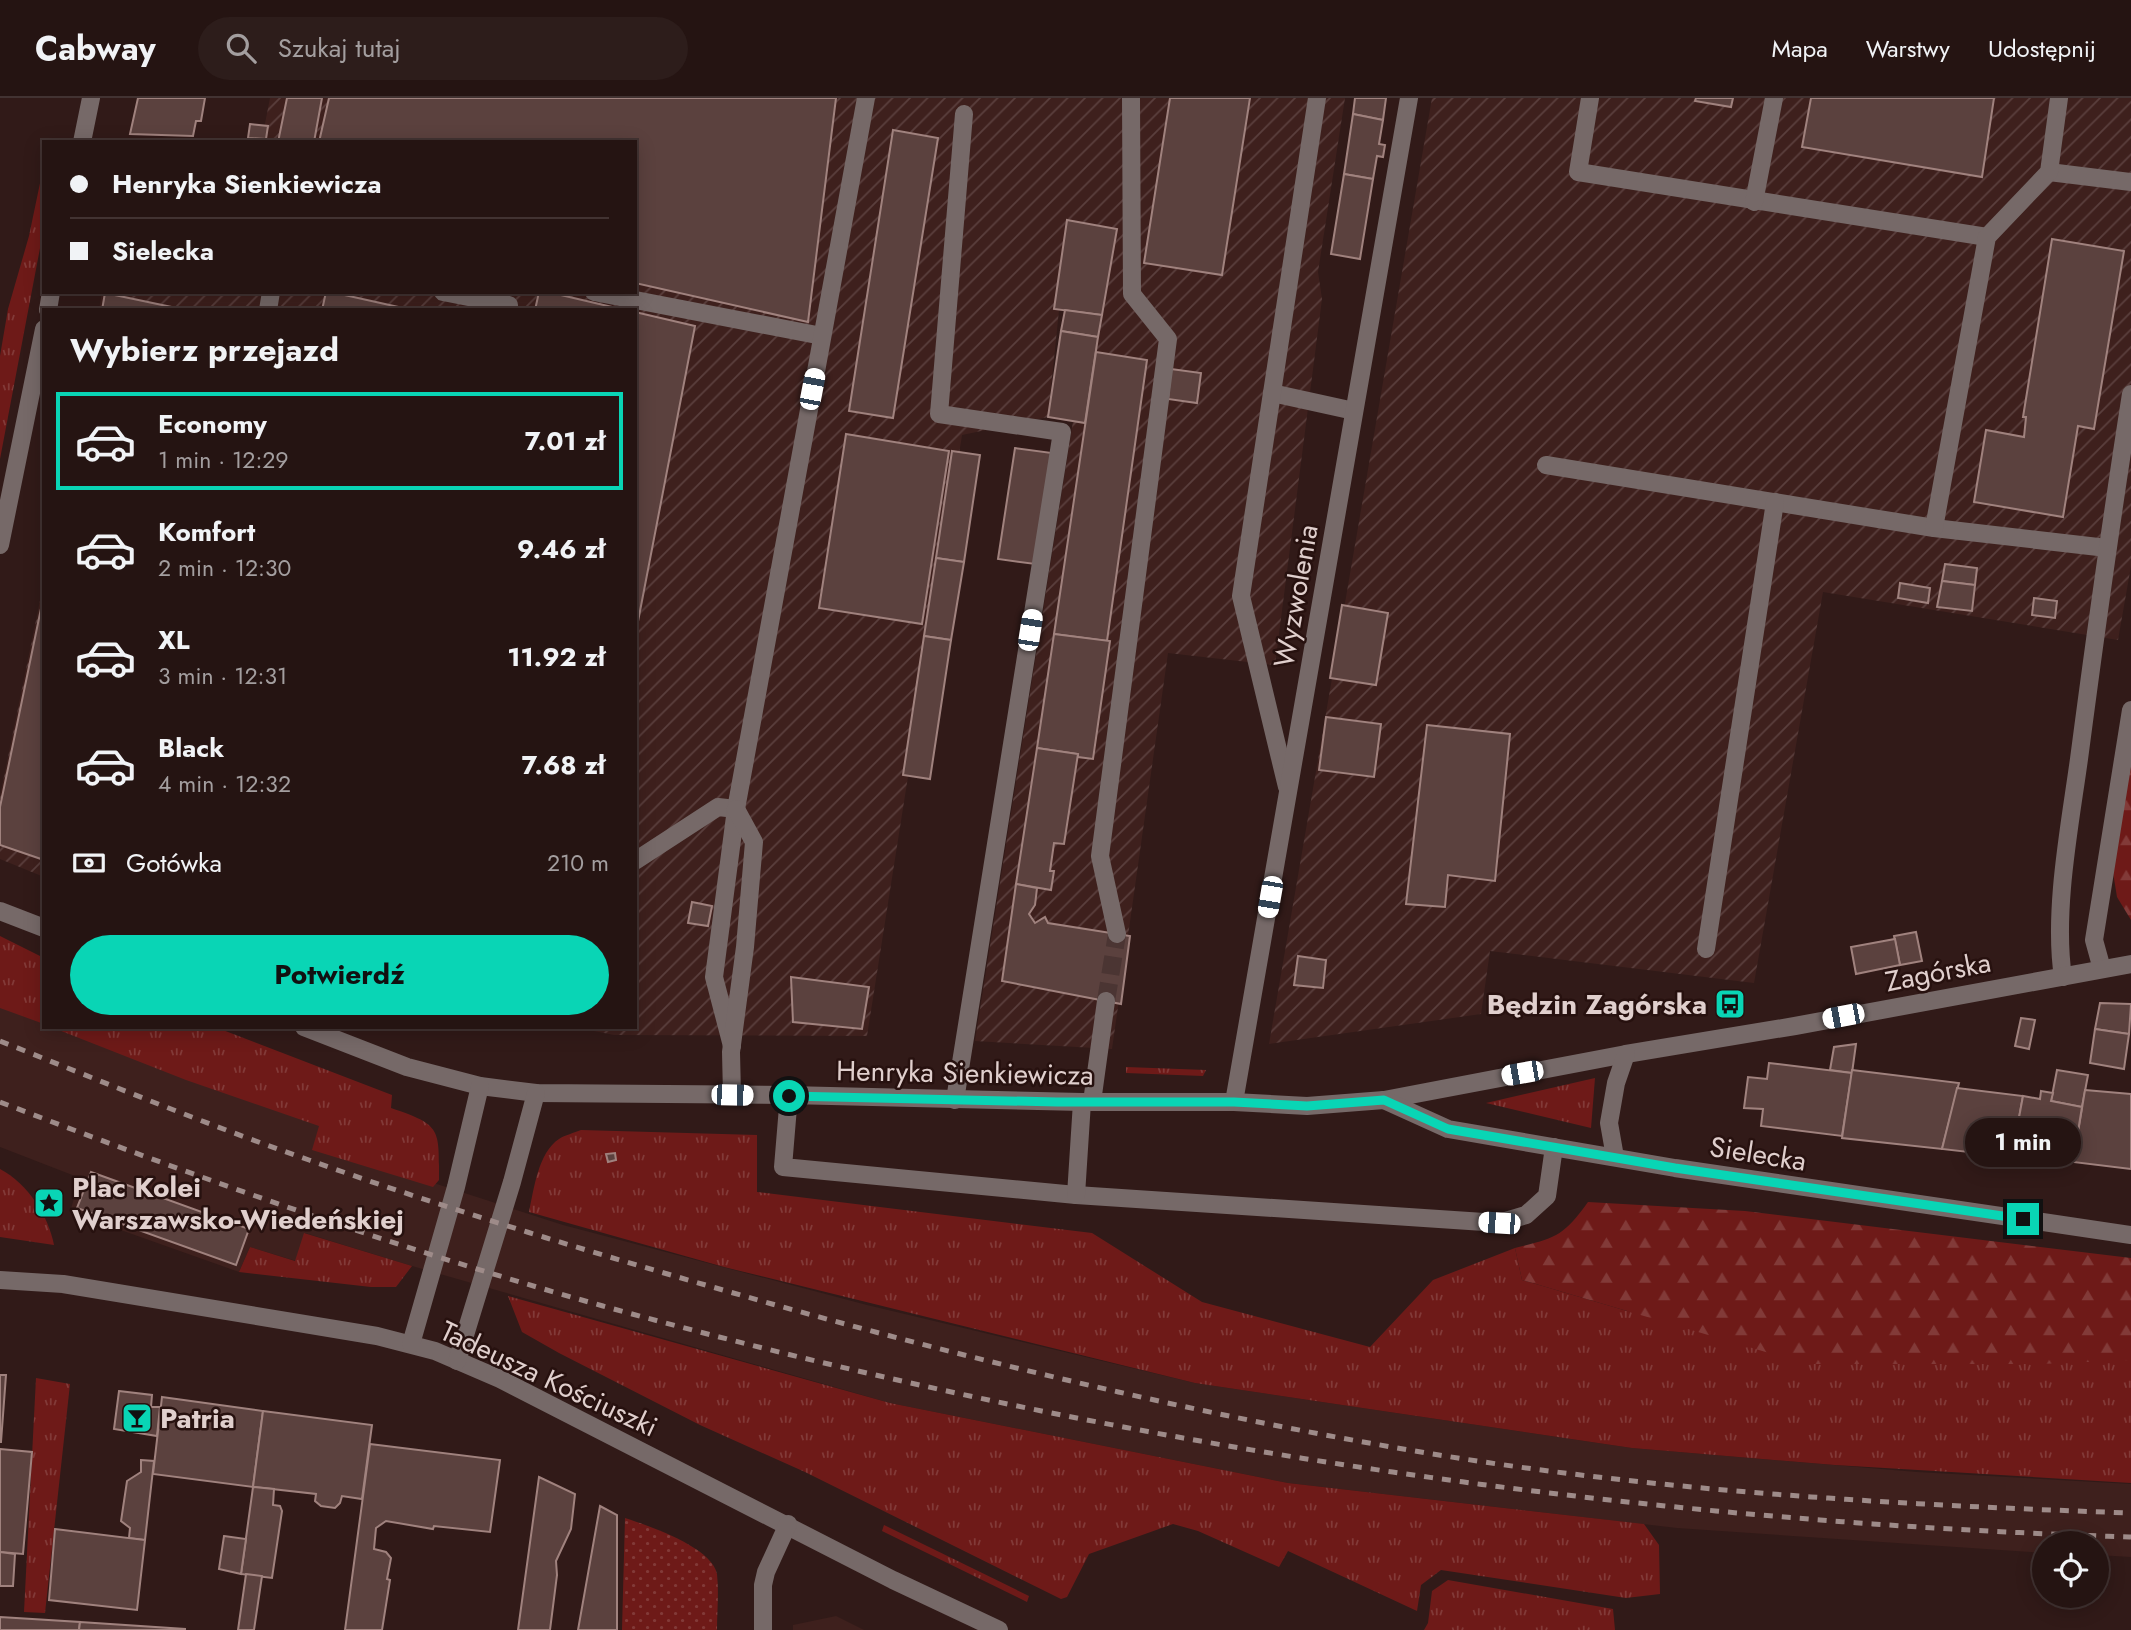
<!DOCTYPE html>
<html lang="pl">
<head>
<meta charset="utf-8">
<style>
	:root { --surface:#251412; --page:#2d1d1b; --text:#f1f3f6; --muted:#a39e9f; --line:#423332; --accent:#09d5b5 }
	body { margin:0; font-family:Jost,sans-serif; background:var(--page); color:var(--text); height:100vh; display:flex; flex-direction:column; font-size:26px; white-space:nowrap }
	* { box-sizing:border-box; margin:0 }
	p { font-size:23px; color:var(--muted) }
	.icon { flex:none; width:38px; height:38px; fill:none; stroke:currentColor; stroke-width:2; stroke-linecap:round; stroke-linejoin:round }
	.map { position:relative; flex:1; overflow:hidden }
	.panel { position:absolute; left:42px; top:210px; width:595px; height:721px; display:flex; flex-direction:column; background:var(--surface); border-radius:0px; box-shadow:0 4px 18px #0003,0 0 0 2px var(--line) }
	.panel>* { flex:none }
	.hud { position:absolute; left:42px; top:42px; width:595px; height:154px; border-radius:0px; box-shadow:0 4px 18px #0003,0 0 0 2px var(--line); display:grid; align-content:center; height:154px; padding:0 28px; background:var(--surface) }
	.fabs { position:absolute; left:2032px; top:1433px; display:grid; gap:14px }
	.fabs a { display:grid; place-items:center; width:77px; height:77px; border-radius:50%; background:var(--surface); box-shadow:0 4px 18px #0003,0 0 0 2px var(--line); font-size:35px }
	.end { position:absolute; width:32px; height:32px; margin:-16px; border:9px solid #09d5b5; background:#111; box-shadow:0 0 0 4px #111 }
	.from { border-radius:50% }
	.bubble { position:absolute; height:49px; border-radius:24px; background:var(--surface); box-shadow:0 4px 18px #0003,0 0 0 2px var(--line); font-size:23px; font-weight:700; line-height:49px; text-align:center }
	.car { position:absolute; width:21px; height:42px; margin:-21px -10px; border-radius:9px; box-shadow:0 0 5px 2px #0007; background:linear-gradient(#fff 24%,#345 0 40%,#fff 0 76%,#345 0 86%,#fff 0) }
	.hud b { display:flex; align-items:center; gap:24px; height:66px; font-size:26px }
	.hud b+b { border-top:2px solid var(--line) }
	.hud i { width:18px; height:18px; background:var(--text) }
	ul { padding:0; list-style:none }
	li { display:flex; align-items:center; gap:21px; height:98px; margin:0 14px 10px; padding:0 14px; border:4px solid transparent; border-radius:0px }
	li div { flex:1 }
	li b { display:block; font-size:26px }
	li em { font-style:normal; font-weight:700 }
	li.selected { border-color:var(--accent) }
	li>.icon { width:63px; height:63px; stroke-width:1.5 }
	h2 { padding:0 28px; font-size:32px; line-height:84px }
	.pay { display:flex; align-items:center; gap:18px; height:77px; padding:0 28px; font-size:26px }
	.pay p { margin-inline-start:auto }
	.button { display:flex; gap:14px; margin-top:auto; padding:14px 28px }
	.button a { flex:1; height:80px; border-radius:42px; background:var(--accent); color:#111; font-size:28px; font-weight:700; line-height:80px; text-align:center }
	header { display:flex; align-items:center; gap:42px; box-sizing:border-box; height:98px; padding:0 35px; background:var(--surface); border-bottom:2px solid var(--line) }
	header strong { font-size:33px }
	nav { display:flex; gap:38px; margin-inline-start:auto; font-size:24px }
	.search { width:490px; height:63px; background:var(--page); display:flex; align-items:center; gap:18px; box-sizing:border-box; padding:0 24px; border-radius:38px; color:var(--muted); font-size:26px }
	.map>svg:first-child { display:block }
</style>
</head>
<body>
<header>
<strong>Cabway</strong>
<div class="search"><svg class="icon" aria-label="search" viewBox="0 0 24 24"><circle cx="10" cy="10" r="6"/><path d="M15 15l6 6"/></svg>Szukaj tutaj</div>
<nav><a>Mapa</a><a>Warstwy</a><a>Udostępnij</a></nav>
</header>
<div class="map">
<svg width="2131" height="1532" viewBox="0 0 2131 1532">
	<defs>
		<pattern id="industrial-furrows" width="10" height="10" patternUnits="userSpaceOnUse" patternTransform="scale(1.75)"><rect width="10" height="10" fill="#3e201d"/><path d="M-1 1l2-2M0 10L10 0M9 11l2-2" fill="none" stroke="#5a3f3d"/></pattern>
		<pattern id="grass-tufts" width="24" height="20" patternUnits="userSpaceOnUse" patternTransform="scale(1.75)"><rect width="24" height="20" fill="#6e1a18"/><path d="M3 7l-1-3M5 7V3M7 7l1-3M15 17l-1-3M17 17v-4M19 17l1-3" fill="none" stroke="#823a38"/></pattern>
		<pattern id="forest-firs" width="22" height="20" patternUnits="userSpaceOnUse" patternTransform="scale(1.75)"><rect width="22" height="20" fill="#6e1a18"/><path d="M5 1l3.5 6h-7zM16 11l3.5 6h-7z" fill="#823a38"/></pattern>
		<pattern id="park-dots" width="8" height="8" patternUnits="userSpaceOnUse" patternTransform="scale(1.75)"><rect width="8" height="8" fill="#6e1a18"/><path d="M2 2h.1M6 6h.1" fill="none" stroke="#823a38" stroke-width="1.8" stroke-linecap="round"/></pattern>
	</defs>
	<rect width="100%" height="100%" fill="#311a18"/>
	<g fill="#3e201d">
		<polygon points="0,890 44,908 44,929 101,929 338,1019 332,1052 563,1127 867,1207 1195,1285 1632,1350 1917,1374 2131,1386 2131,1459 2097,1457 2096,1446 2044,1446 2044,1455 1677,1430 1288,1385 890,1305 412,1168 305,1135 296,1163 250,1149 239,1174 70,1114 80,1080 0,1049"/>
		<polygon points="836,1518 864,1532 793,1532 793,1527"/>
	</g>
	<g fill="url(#industrial-furrows)">
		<polygon points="270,0 1345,0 1318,174 1322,201 1275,567 1168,555 1112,951 975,943 1073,323 1085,324 1101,217 1059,212 1048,319 962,337 867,938 614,937 574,929 635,929 635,212 99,212 102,194 635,194 635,44 133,44 133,41 262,41"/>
		<polygon points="1432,0 2131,0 2131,468 2118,542 1823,494 1754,885 1490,853 1481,916 1269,946"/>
		<polygon points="44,483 44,779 0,761 0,698"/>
	</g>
	<g fill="url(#grass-tufts)">
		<polygon points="44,66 44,129 0,361 0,258 8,211 29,138"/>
		<polygon points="0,838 44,860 44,926 0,910"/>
		<path d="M51,929H215L392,997L391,1010C442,1027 439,1031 439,1082L433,1089L312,1052L319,1028L186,982Z"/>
		<polygon points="1126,969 1206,972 1203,978 1126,975"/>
		<polygon points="1595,980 1591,1030 1486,1005"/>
		<path d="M581,1032L757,1037V1094L1092,1135L1202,1204L1370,1249L1433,1182L1515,1150L1522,1182L1627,1213L2131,1260V1385L1835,1367L1632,1350L1195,1285L724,1169L529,1114C534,1091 538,1055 559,1041C565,1037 574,1035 581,1032Z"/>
		<path d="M0,1071C28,1086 48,1117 54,1147L0,1139Z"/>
		<polygon points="304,1135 412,1168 396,1189 371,1189 239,1174 250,1149 295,1163"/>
		<polygon points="508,1198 890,1305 1288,1385 1644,1426 1659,1447 1660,1496 1626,1500 1441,1472 1421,1487 1417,1513 1288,1453 1279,1469 1198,1433 1173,1426 1089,1456 1067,1499 1061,1501 805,1374 700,1327 559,1255 522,1234"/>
		<polygon points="36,1280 70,1286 45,1515 24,1514"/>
		<polygon points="884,1427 1029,1498 1027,1504 882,1433"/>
		<polygon points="1448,1482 1613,1511 1615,1532 1424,1532 1428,1525 1432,1493"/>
	</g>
	<g fill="url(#forest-firs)">
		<polygon points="2131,656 2131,822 2117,799 2112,768"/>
		<path d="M1588,1104L1745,1113L2131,1160V1262L2041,1266H1806L1522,1182L1515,1150C1555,1140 1563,1139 1588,1104Z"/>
	</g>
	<path fill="url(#park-dots)" d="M625,1420C649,1428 712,1449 717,1476C719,1494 717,1514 717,1532H622Z"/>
	<g fill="#5b413e" stroke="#a0827e" stroke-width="2">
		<polygon points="138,0 205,0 201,23 196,23 193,38 130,36"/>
		<polygon points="287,0 322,0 314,44 278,44"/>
		<polygon points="329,0 836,0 808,224 635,185 635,44 319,44"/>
		<polygon points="1170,0 1250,0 1222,177 1144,165"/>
		<polygon points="1355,0 1386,0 1383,22 1353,16"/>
		<polygon points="1696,0 1733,0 1731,9 1695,3"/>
		<polygon points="1811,0 1994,0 1982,79 1802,49"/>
		<polygon points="1353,16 1383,22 1379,46 1385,47 1383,59 1377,58 1373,81 1344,76"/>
		<polygon points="250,26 268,28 266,41 248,40"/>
		<polygon points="893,32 938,40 893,320 849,313"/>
		<polygon points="1344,76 1373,81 1360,161 1331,156"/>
		<polygon points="1067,122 1117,131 1102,217 1054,211"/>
		<polygon points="2052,141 2124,153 2094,331 2078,328 2063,419 1974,404 1986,332 2024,339 2026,319 2023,319"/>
		<polygon points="326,194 331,194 412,212 322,212"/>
		<polygon points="539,194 548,194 625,212 535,212"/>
		<polygon points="105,195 186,212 102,212"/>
		<polygon points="1065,212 1102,217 1098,239 1061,233"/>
		<polygon points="635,214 695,228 635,539"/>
		<polygon points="1061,233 1098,239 1085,325 1048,319"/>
		<polygon points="1096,254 1147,262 1107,543 1054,536"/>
		<polygon points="1171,271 1201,275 1197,305 1168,301"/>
		<polygon points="846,336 949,353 922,526 819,510"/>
		<polygon points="1015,350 1052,355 1035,466 998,461"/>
		<polygon points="952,353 980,357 964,464 936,460"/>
		<polygon points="936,460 964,464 951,542 924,538"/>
		<polygon points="1945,466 1977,470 1975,487 1942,483"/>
		<polygon points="1942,483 1975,487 1972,513 1937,509"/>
		<polygon points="1900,485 1930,490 1928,505 1898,500"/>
		<polygon points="44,496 44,762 0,747 0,709"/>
		<polygon points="2034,500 2057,503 2055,520 2032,517"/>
		<polygon points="1342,507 1388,515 1376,587 1330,580"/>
		<polygon points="1054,536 1110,543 1093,661 1078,659 1078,656 1037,650"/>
		<polygon points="924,538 951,542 930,681 903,677"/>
		<polygon points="1326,619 1381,626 1374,679 1319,672"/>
		<polygon points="1427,627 1510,636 1495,783 1448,777 1445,809 1406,806"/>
		<polygon points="1037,650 1078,656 1064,746 1054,745 1050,773 1054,773 1051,792 1016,786"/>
		<polygon points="1016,786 1037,790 1035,807 1029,816 1035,825 1045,819 1048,825 1130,838 1121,906 1002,883"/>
		<polygon points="692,804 712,808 708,828 688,825"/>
		<polygon points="1916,834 1922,863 1900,867 1894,838"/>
		<polygon points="1895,841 1900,867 1856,876 1851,849"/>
		<polygon points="1298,858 1326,862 1323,890 1294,887"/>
		<polygon points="791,879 869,889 862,931 793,924"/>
		<polygon points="2100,905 2131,906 2129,936 2095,931"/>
		<polygon points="2021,920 2035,922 2029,951 2015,948"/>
		<polygon points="2095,931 2129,936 2124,971 2090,965"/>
		<polygon points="1856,946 1852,975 1830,972 1834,949"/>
		<polygon points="1769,965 1852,975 1842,1038 1761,1028 1763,1011 1744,1010 1748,979 1767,981"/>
		<polygon points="1852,972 1959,985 1942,1051 1842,1040"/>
		<polygon points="2057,972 2088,977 2082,1009 2051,1003"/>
		<polygon points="1957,990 2023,998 2012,1059 1942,1051"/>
		<polygon points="2085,992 2131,996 2131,1071 2073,1064"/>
		<polygon points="2041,993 2053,995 2051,1003 2082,1009 2073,1064 2012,1057 2023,998 2040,1001"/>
		<polygon points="615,1055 616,1062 608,1064 606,1056"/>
		<polygon points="91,1074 249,1131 236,1167 77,1110"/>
		<polygon points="0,1277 6,1277 1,1344 0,1344"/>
		<polygon points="119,1293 152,1297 151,1309 160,1309 157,1338 114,1331"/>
		<polygon points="162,1299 263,1313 253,1389 153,1376"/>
		<polygon points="263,1313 372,1327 362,1401 342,1398 340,1405 335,1410 321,1408 315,1403 316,1396 253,1389"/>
		<polygon points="370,1346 500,1362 490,1434 434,1428 433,1431 386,1423 376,1430 374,1451 386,1454 391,1460 387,1481 390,1482 382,1532 345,1532"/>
		<polygon points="0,1351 32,1354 23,1456 0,1454"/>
		<polygon points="141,1362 154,1363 145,1442 129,1440 130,1430 121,1423 127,1383 141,1374"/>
		<polygon points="539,1379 575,1396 571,1431 556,1463 557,1477 550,1532 518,1532"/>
		<polygon points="253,1389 274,1391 273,1407 280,1408 282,1413 272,1480 241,1476"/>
		<polygon points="600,1408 617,1417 617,1532 578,1532"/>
		<polygon points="55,1431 145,1442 137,1512 49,1502"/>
		<polygon points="224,1438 246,1441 241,1476 219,1471"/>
		<polygon points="0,1454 15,1456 13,1488 0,1488"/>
		<polygon points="246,1476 262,1478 254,1532 238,1532"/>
		<polygon points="0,1519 80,1524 79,1532 0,1532"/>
		<polygon points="80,1524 185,1531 185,1532 79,1532"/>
	</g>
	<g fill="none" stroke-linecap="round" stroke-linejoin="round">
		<polyline stroke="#4b3533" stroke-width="18" stroke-dasharray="18 9" stroke-linecap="butt" points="1106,903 1117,836"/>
		<g stroke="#766968" stroke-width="18">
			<polyline points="1590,0 1578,74 1987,139"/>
			<polyline points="82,44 91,0"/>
			<polyline points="2049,74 2131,84"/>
			<polyline points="1754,104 1774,0"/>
			<polyline points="443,194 509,207"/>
			<polyline points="594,194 822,238"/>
			<polyline points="48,212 51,194"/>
			<polyline points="268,212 271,194"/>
			<polyline points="1272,295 1354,313"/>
			<polyline points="1546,367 1934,430 2107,450"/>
			<polyline points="1934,430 1987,139 2049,74 2059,0"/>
			<polyline points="0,447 44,231"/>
			<polyline points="1287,689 1241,498 1317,0"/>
			<polyline points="635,763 718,709 736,711"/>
			<polyline points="0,813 44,830"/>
			<polyline points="1117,836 1100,758 1168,241 1132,196 1131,0"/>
			<polyline points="1706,851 1775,404"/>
			<polyline points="2102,871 2094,842 2131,612"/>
			<path d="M2063,879C2053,813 2070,727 2079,661C2095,539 2112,417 2131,296"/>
			<polyline points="304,929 407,969 480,988 536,995 789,997 1082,1004 1234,1004 1307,1008 1384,1002 1626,956 1795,928 2131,866"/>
			<polyline points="732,948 714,879 736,711 866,0"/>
			<polyline points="732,997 731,954 745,849 754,744 736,711"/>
			<polyline points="789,997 783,1069 1076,1097 1499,1125 1526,1117 1547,1098 1554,1049"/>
			<polyline points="955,1002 1062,334 939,316 964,16"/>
			<polyline points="1384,1002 1448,1031 1675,1070 2131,1137"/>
			<polyline points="1092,1004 1106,903"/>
			<polyline points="1234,1004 1409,0"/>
			<polyline points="1615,1059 1609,1025 1616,985 1626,956"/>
			<polyline points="1076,1097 1082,1004"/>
			<polyline points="0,1182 63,1186 377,1238 435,1253 500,1281 893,1482 999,1532"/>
			<polyline points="411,1246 456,1089 480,988"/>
			<polyline points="457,1263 512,1084 536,995"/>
			<polyline points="763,1532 763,1487 766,1474 788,1426"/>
		</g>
		<g stroke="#9e8b89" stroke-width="5" stroke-dasharray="9 9" stroke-linecap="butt">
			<path d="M0,943C103,984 205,1026 309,1062C461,1116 617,1162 772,1206C992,1267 1213,1320 1439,1357C1667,1394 1900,1407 2131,1415"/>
			<path d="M0,1004C198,1080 399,1151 603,1208C1102,1346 1614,1423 2131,1439"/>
		</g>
	</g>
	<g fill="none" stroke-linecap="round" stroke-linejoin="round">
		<polyline stroke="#09d5b5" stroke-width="9" points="789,998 1057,1004 1234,1004 1307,1008 1384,1002 1448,1031 1675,1070 2023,1121"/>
	</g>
	<defs>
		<g id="bus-square" transform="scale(1.575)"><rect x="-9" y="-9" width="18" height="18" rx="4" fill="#09d5b5" stroke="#27110f"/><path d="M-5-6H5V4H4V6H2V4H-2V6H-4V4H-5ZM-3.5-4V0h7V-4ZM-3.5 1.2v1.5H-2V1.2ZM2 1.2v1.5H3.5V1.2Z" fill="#111"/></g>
		<g id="sight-square" transform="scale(1.575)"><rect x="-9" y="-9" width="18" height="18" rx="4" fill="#09d5b5" stroke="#27110f"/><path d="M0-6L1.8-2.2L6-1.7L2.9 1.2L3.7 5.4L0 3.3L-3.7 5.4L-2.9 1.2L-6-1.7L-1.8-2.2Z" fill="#111"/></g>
		<g id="bar-square" transform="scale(1.575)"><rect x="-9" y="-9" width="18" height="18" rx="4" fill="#09d5b5" stroke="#27110f"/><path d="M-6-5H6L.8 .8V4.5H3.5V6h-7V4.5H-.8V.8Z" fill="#111"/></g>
	</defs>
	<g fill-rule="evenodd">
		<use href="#bus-square" x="1730" y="906"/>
		<use href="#sight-square" x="49" y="1105"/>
		<use href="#bar-square" x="137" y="1320"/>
	</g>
	<g text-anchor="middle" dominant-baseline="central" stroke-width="5" stroke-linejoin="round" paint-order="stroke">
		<g font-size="28" fill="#e0cfcd" stroke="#27110f">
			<text transform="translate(1296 498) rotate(-80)">Wyzwolenia</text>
			<text transform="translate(1938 874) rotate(-11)">Zagórska</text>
			<text transform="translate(965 975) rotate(1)">Henryka Sienkiewicza</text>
			<text transform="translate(1758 1056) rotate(9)">Sielecka</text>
			<text transform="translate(549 1281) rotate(25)">Tadeusza Kościuszki</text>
		</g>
		<g font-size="28" font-weight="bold" fill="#e0cfcd" stroke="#27110f" text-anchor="start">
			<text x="1707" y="906" text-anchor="end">Będzin Zagórska</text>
			<text x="72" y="1089">Plac Kolei<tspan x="72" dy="32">Warszawsko-Wiedeńskiej</tspan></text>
			<text x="160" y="1320">Patria</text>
		</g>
	</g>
</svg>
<div class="fabs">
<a><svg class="icon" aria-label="locate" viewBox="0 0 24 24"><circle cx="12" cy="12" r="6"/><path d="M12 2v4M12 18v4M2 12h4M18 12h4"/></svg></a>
</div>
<i class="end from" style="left:789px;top:998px"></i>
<i class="end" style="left:2023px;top:1121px"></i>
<div class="bubble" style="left:1965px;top:1020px;width:116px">1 min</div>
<i class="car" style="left:812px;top:291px;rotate:11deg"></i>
<i class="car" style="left:1030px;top:532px;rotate:9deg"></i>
<i class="car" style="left:1270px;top:799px;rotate:190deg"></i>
<i class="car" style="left:1843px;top:918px;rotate:259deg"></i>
<i class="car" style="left:1522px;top:975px;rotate:260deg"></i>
<i class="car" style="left:732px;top:997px;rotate:91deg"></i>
<i class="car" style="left:1499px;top:1125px;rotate:274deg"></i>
<div class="hud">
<b><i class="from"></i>Henryka Sienkiewicza</b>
<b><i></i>Sielecka</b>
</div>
<section class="panel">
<h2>Wybierz przejazd</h2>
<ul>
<li class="selected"><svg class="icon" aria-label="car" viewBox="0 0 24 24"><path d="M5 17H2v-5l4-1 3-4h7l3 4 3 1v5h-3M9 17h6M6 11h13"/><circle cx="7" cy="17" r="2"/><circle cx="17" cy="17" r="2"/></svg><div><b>Economy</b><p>1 min · 12:29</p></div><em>7.01 zł</em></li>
<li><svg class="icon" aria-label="car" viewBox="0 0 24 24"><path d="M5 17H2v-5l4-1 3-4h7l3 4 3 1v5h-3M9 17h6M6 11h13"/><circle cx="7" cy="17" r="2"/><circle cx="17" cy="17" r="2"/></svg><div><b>Komfort</b><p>2 min · 12:30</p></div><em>9.46 zł</em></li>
<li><svg class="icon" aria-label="car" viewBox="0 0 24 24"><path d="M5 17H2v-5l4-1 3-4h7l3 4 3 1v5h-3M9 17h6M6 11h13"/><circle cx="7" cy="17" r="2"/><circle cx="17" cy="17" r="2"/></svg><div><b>XL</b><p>3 min · 12:31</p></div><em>11.92 zł</em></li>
<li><svg class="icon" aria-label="car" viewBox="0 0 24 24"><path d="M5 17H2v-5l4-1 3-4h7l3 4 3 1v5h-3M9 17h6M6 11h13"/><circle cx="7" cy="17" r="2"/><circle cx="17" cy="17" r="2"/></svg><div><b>Black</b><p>4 min · 12:32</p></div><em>7.68 zł</em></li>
</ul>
<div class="pay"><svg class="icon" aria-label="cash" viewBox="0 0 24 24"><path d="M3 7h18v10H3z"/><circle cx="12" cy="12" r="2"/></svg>Gotówka<p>210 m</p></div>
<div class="button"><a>Potwierdź</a></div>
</section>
</div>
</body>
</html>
